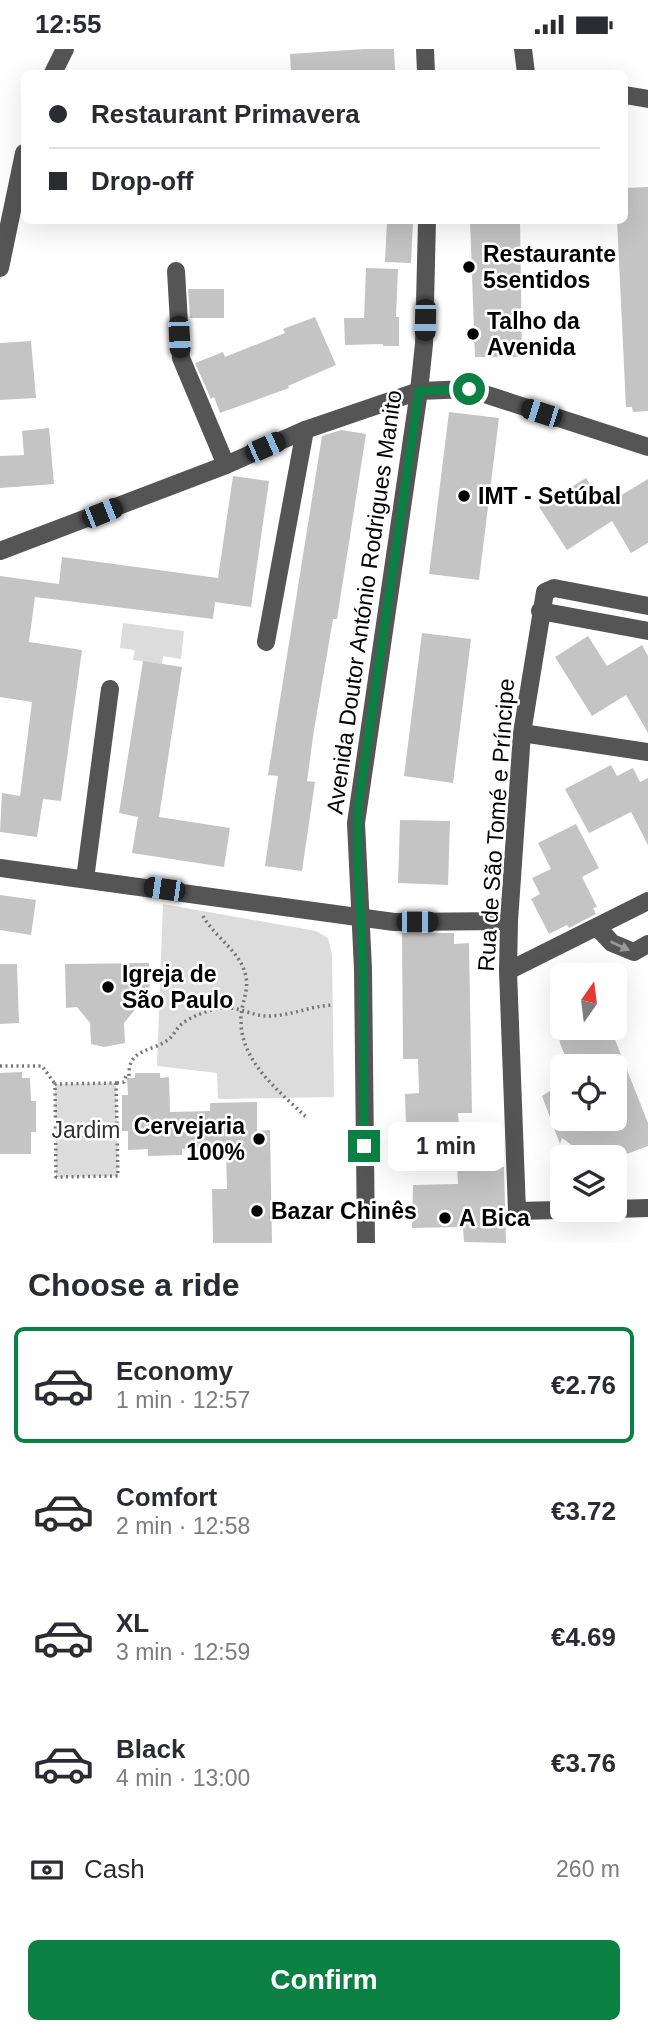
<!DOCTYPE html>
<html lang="en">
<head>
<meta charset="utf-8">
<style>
	:root { --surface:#fff; --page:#f7f7f7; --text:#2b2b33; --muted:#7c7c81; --line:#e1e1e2; --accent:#0b8043 }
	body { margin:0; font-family:Helvetica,sans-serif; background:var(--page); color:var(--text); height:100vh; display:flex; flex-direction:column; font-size:26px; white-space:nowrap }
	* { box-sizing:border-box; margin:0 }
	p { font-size:23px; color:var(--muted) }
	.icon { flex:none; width:38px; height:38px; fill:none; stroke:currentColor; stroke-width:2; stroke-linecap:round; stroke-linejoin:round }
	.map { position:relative; height:1194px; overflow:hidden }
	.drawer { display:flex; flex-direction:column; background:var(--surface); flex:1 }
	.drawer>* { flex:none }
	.banner { position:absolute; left:21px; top:21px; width:607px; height:154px; border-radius:10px; box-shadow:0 7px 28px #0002; display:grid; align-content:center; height:154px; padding:0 28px; background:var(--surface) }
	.needle { width:46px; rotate:14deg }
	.controls { position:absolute; left:550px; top:914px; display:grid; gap:14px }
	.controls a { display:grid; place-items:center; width:77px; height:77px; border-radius:10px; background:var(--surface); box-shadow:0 7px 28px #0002; font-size:35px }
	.end { position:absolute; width:32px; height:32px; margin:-16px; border:9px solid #0b8043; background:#fff; box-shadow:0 0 0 4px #fff }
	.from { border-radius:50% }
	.bubble { position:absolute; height:49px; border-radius:10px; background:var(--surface); box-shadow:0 7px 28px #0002; font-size:23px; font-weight:800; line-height:49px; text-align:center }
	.car { position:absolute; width:21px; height:42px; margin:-21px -10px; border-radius:9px; box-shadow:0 0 5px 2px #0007; background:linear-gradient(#222 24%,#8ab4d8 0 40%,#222 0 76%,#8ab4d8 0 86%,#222 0) }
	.banner b { display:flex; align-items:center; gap:24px; height:66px; font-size:26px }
	.banner b+b { border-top:2px solid var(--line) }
	.banner i { width:18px; height:18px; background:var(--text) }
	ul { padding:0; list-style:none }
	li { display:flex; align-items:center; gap:21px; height:116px; margin:0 14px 10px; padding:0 14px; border:4px solid transparent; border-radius:10px }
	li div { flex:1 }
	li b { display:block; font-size:26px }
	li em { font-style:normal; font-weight:800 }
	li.active { border-color:var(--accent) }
	li>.icon { width:63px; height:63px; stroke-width:1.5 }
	h2 { padding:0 28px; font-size:32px; line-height:84px }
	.pay { display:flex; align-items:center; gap:18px; height:77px; padding:0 28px; font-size:26px }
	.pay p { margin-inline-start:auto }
	.button { display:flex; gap:14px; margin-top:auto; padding:14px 28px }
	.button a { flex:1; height:80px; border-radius:10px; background:var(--accent); color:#fff; font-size:28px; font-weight:800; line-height:80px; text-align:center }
	.status { display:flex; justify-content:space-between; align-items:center; height:49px; padding:0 35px; background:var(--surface); direction:ltr }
	.status svg { height:19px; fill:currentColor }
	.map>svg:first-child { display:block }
</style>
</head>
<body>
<div class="status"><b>12:55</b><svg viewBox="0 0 49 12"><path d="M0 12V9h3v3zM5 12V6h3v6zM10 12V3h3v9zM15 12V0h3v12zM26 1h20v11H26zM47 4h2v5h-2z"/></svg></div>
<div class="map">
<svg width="648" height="1194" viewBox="0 0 648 1194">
	<rect width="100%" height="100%" fill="#fff"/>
	<g fill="#dcdcdc">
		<polygon points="123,574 184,582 181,610 163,607 162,615 133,611 135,601 120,599"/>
		<polygon points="163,855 316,882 328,889 332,906 334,1048 218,1050 217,1024 157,1017"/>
		<polygon points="116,1034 118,1127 56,1128 55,1035"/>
	</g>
	<g fill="#c4c4c4">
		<polygon points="364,0 394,0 395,22 291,24 290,5"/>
		<polygon points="648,138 648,362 633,363 632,358 626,358 617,172 625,172 625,139"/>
		<polygon points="387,172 413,173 411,214 385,213"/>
		<polygon points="470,172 520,172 522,308 475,308"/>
		<polygon points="366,219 398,220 396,268 399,268 399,297 383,297 383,295 345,296 344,269 364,269"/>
		<polygon points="188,240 224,240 224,269 190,269"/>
		<polygon points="315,268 336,316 288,337 289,339 220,364 214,348 211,350 195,314 223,303 225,308 285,284 283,280"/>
		<polygon points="31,292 36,349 0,351 0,294"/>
		<polygon points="449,363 499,369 479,531 429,525"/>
		<polygon points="49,379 54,435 0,439 0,407 24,406 22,382"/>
		<polygon points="341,381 366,385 337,570 333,570 314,681 307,732 315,733 302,822 265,817 278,727 268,726 322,387"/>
		<polygon points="233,427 269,432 251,558 215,553 213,570 35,548 29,593 82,601 61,752 43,750 37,788 0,783 2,744 20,747 32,653 0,648 0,527 59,535 62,508 218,529"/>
		<polygon points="586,429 603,457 648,430 648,494 631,504 612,472 567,501 539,458"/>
		<polygon points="422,584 471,590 453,734 404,727"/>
		<polygon points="588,587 607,617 642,596 648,607 648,684 626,646 592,667 555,608"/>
		<polygon points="143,612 182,618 159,768 230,779 224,818 132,804 138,768 119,764"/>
		<polygon points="611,716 617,727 633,719 640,733 648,729 648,796 631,763 589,784 565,740"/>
		<polygon points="400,771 450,772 448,836 398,834"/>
		<polygon points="576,775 599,819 582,828 597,858 593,859 596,865 569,879 567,876 549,885 531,850 540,845 532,829 551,820 538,794"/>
		<polygon points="0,846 36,851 31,886 0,881"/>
		<polygon points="402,884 454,884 454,895 469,894 472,1064 458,1064 459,1078 406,1078 405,1045 419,1044 418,1010 403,1010"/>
		<polygon points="149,914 150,958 137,958 124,974 125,994 104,998 91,995 90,974 77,958 66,959 65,915"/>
		<polygon points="0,915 17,915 19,974 0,975"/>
		<polygon points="558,978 610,978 648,1074 648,1097 619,1108 588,1108 562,1089 560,1095 542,1047 562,1034 562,1069 614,1069 614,1017 569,1017 560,994"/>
		<polygon points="22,1023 22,1029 30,1029 31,1052 36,1052 36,1083 31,1083 31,1105 0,1105 0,1024"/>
		<polygon points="135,1024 160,1024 160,1029 169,1028 170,1063 210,1062 210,1054 257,1053 257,1082 270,1081 272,1194 213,1194 212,1140 227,1140 226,1099 182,1100 182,1106 148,1107 148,1100 128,1101 128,1082 122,1082 122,1046 128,1046 127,1029 135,1029"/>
		<polygon points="457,1118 504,1118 506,1194 464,1193 463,1178 412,1179 413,1136 458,1135"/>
	</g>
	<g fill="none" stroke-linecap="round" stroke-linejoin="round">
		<g stroke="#777" stroke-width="3.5" stroke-dasharray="2 3.5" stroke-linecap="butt">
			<path d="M203,867C215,889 241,902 246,928C249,943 240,957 241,972C241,1013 279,1042 306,1068"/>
			<polyline points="0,1017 42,1017 55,1035"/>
			<polygon points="116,1034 118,1127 56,1128 55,1035"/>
			<path d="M117,1034L124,1033L126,1027H129C128,998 152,1004 169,990C174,986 177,978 183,974C192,967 211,960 223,959C236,957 251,966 265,967C288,968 309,957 333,956"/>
		</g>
		<g stroke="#555" stroke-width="18">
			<polyline points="425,0 426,24"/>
			<polyline points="523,0 526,24"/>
			<polyline points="53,24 65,0"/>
			<polyline points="625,46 648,50"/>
			<polyline points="0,219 24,104"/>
			<polyline points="176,222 181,309 226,416"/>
			<polyline points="0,502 226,416 305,381 419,342 469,340 648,398"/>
			<polyline points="540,562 648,582"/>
			<polyline points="266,593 305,381"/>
			<polyline points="522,684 648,703"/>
			<polyline points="0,819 394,873 509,872"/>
			<polyline points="85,830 110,640"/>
			<polyline points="597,878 612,894 634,903 648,895"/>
			<polyline points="508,922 648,852"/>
			<polyline points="601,1160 517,1162 508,922 509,872 522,684 545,543 554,539 648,557"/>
			<polyline points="614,1160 648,1159"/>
			<polyline points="366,1194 363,920 356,774 419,342 424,295 427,172"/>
		</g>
	</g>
	<defs><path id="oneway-solid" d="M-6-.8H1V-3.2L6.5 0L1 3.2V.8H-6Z" transform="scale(1.75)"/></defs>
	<use fill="#999" href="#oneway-solid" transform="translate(620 897) rotate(25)"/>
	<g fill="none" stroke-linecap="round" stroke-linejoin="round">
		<polyline stroke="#0b8043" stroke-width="9" points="364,1097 363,920 358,812 358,759 419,342 469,340"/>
	</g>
	<g fill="#000" stroke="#fff" stroke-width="2.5">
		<circle cx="469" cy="218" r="7"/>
		<circle cx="473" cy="285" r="7"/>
		<circle cx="464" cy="447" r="7"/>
		<circle cx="108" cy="938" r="7"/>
		<circle cx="259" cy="1090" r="7"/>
		<circle cx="257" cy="1162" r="7"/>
		<circle cx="445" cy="1169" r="7"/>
	</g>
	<g text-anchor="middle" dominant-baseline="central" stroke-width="5" stroke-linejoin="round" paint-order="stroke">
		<g font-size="23" font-weight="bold" fill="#000" stroke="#fff" text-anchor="start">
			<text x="483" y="205">Restaurante<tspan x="483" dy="26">5sentidos</tspan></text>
			<text x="487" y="272">Talho da<tspan x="487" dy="26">Avenida</tspan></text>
			<text x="478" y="447">IMT - Setúbal</text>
			<text x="122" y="925">Igreja de<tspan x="122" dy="26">São Paulo</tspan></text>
			<text x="245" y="1077" text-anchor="end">Cervejaria<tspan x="245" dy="26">100%</tspan></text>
			<text x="271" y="1162">Bazar Chinês</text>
			<text x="459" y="1169">A Bica</text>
		</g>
		<g font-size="23" fill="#000" stroke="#fff">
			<text transform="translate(364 553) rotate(-82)">Avenida Doutor António Rodrigues Manito</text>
			<text transform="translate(496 776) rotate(-86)">Rua de São Tomé e Príncipe</text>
		</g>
		<g font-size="23" fill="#333" stroke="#fff">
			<text x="86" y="1081">Jardim</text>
		</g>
	</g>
</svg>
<div class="controls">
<a><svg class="needle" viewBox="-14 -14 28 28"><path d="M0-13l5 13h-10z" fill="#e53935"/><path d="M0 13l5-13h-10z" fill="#7c7c81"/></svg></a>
<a><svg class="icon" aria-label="locate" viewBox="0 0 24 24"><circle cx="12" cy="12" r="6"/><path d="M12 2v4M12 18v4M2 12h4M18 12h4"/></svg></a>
<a><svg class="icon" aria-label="layers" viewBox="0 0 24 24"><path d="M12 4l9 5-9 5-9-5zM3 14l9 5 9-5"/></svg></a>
</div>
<i class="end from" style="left:469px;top:340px"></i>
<i class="end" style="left:364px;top:1097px"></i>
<div class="bubble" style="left:388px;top:1073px;width:116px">1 min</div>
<i class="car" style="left:425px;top:271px;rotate:181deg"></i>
<i class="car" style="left:179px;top:288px;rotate:177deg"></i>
<i class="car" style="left:541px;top:364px;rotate:288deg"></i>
<i class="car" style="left:265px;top:398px;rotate:66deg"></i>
<i class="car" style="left:102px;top:464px;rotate:68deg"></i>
<i class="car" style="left:164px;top:840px;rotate:278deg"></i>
<i class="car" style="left:417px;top:873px;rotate:90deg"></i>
<div class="banner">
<b><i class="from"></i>Restaurant Primavera</b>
<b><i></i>Drop-off</b>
</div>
</div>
<section class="drawer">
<h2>Choose a ride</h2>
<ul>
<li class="active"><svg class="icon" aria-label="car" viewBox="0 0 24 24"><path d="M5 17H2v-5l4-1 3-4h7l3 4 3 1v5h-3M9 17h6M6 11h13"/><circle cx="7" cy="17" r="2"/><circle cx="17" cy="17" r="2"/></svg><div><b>Economy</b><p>1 min · 12:57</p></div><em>€2.76</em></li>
<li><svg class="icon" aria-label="car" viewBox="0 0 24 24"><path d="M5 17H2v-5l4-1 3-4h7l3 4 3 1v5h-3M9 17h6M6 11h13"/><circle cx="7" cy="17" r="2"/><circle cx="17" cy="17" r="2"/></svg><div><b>Comfort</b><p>2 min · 12:58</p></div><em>€3.72</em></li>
<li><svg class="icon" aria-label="car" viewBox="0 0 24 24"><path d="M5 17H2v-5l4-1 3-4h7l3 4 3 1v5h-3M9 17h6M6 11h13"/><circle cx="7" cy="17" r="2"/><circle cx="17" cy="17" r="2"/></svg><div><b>XL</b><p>3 min · 12:59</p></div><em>€4.69</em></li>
<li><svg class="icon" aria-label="car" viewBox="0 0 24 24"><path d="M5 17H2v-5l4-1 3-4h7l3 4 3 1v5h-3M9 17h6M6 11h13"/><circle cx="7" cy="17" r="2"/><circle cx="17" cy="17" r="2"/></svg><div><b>Black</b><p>4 min · 13:00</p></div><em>€3.76</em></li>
</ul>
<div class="pay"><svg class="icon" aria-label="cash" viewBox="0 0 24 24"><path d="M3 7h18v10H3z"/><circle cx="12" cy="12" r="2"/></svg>Cash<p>260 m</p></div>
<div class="button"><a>Confirm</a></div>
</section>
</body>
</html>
